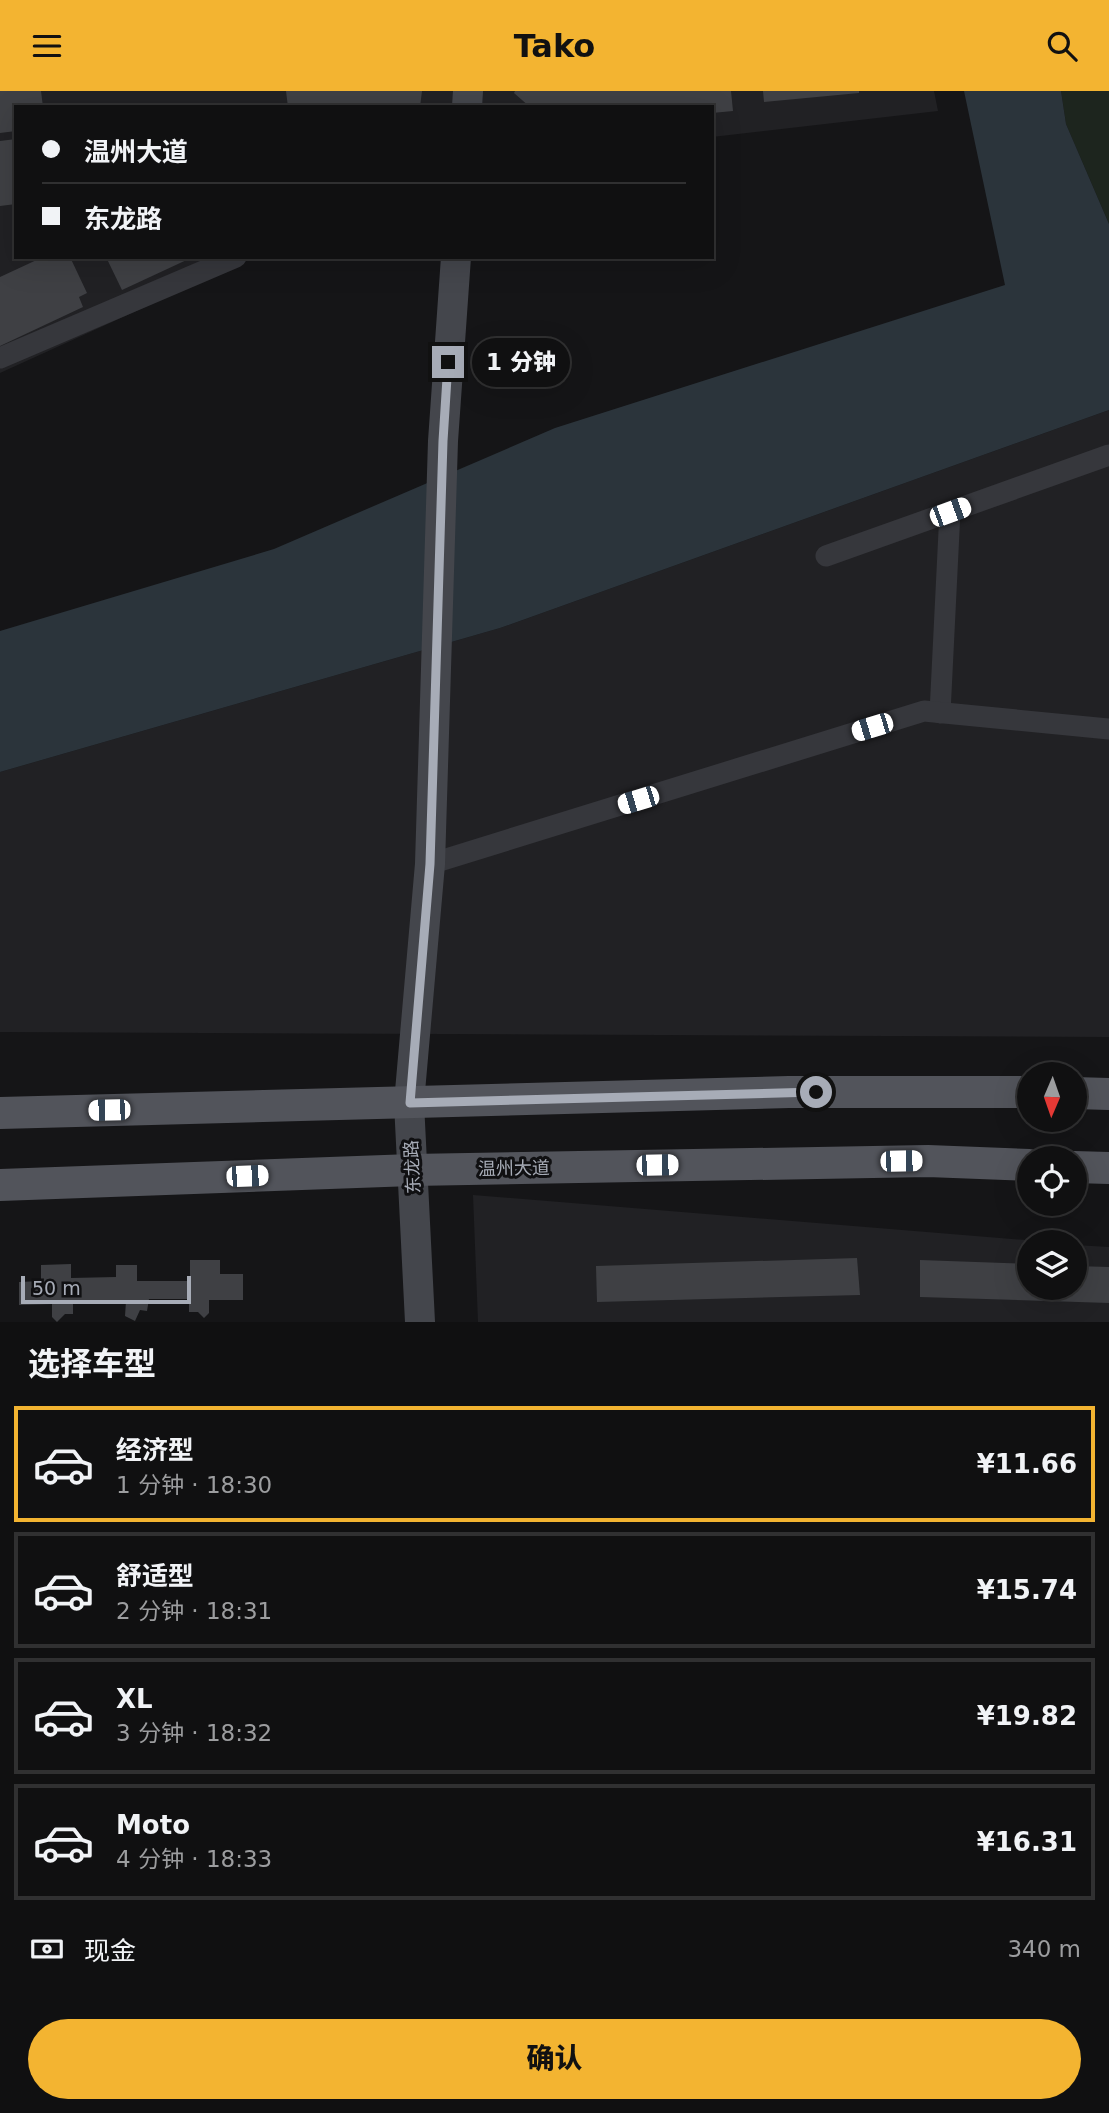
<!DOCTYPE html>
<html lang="zh">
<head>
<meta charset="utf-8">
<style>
	:root { --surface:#101011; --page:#19191a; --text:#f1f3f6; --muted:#9c9d9f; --line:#303031; --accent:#f3b431 }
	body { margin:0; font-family:"DejaVu Sans","Noto Sans SC",sans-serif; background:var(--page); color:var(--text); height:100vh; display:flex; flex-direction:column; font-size:26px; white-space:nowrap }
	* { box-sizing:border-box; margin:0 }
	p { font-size:23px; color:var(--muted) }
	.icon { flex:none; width:38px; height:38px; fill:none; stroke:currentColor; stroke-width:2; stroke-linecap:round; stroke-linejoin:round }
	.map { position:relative; height:1231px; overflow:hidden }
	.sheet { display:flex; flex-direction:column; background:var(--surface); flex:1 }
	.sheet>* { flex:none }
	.banner { position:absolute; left:14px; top:14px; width:700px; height:154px; border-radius:0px; box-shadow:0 7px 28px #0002,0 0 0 2px var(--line); display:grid; align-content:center; height:154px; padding:0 28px; background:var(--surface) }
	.needle { width:46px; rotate:182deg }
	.buttons { position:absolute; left:1017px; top:971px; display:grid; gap:14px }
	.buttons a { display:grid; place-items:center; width:70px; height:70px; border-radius:50%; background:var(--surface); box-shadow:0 7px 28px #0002,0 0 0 2px var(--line); font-size:35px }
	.scale { position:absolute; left:21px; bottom:18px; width:170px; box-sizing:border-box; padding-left:7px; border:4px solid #a7acb7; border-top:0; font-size:19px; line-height:24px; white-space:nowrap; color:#a7acb7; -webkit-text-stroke:5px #101012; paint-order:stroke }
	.end { position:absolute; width:32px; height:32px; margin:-16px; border:9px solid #a7acb7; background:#111; box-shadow:0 0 0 4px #111 }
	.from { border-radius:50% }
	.bubble { position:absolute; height:49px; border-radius:24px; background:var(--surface); box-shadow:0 7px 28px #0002,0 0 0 2px var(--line); font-size:23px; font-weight:800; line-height:49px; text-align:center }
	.car { position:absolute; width:21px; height:42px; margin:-21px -10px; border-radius:9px; box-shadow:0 0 5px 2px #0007; background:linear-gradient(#fff 24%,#345 0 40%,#fff 0 76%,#345 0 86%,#fff 0) }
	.banner b { display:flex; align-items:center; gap:24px; height:66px; font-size:26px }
	.banner b+b { border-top:2px solid var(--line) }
	.banner i { width:18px; height:18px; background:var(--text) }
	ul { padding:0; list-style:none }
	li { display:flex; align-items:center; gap:21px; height:116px; margin:0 14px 10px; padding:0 14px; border:4px solid var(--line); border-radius:0px }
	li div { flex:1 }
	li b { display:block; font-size:26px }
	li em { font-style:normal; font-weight:800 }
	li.selected { border-color:var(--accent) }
	li>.icon { width:63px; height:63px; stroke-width:1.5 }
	h2 { padding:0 28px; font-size:32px; line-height:84px }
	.pay { display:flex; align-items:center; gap:18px; height:77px; padding:0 28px; font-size:26px }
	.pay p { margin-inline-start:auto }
	.cta { display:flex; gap:14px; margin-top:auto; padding:14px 28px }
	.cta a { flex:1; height:80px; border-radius:42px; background:var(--accent); color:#111; font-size:28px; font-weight:800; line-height:80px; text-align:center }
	header { display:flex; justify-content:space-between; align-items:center; height:91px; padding:0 28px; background:var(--accent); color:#111; font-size:32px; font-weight:800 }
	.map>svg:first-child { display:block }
</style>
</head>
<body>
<header><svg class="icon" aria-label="menu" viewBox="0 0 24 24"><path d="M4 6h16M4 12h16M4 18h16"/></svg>Tako<svg class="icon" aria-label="search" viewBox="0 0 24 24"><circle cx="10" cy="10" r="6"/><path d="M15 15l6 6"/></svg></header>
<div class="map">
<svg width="1109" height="1231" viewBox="0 0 1109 1231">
	<rect width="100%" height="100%" fill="#151517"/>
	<g fill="#212124">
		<polygon points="0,0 934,0 938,20 712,46 712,16 16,16 16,166 255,166 0,282"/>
		<polygon points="1109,319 1109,946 0,941 0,681 500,537"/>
		<polygon points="473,1104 1049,1151 1029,1152 1029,1197 1074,1197 1075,1154 1109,1156 1109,1231 478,1231"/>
	</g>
	<polygon fill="#1d251e" points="1061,0 1109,0 1109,133 1066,33"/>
	<polygon fill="#2b343b" points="964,0 1061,0 1066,33 1109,133 1109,319 500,537 0,681 0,540 274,458 555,337 1005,194"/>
	<g fill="#3f4044">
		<polygon points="0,0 41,0 43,16 16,16 16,40 0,42"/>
		<polygon points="286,0 422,0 420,16 288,16"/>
		<polygon points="515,0 731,0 733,20 712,22 712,16 530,16 514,2"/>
		<polygon points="763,0 859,0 859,2 764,11"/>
		<polygon points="16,48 16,113 0,115 0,50"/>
		<polygon points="43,166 70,166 87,202 79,206 83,216 0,255 0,186"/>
		<polygon points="106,166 193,166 122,199"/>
		<polygon points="857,1167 860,1204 597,1211 596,1175"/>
		<polygon points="190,1169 220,1169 220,1183 243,1183 243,1209 209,1209 209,1222 204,1227 198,1221 189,1221 189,1208 149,1208 147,1220 140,1219 135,1230 125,1225 126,1210 73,1210 73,1223 65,1223 57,1231 52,1226 52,1213 19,1214 19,1191 41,1190 41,1174 71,1173 71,1187 116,1186 116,1174 137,1174 137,1190 190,1190"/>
		<polygon points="920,1169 1029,1173 1029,1197 1074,1197 1074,1175 1109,1176 1109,1212 920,1206"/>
	</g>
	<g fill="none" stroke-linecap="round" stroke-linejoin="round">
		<g stroke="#36373c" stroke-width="21">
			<polyline points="0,267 236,166"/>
			<polyline points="826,465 1109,364"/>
			<polyline points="940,622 950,420"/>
			<polyline points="430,773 924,620 1109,638"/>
		</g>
		<g stroke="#44464c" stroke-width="30">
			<polyline points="467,16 468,0"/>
			<polyline points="420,1231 409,1012 430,773 443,350 456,166"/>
		</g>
		<g stroke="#52545b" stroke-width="32">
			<polyline points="1074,1002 1109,1003"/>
			<polyline points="0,1022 789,1001 1029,1001"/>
			<polyline points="1074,1076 1109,1077"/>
			<polyline points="0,1094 412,1079 928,1070 1029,1074"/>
		</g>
	</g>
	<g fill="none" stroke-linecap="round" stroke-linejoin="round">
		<polyline stroke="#a7acb7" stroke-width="9" points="448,271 443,350 430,773 410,1012 816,1001"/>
	</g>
	<g text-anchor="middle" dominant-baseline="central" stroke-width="6" stroke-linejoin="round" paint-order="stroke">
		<g font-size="18" fill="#a7acb7" stroke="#101012">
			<text transform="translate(412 1076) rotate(-93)">东龙路</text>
			<text transform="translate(514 1077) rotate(-1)">温州大道</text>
		</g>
	</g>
</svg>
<div class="buttons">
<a><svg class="needle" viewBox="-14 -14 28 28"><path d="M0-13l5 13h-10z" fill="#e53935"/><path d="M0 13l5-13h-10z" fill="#9c9d9f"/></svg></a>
<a><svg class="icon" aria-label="locate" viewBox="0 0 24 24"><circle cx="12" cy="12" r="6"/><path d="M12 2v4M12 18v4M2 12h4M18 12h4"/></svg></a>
<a><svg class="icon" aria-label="layers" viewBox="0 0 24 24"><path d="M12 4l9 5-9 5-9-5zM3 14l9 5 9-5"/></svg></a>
</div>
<div class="scale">50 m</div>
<i class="end from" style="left:816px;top:1001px"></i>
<i class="end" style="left:448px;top:271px"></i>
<div class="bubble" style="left:472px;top:247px;width:98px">1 分钟</div>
<i class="car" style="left:950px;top:421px;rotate:70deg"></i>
<i class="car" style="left:872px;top:636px;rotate:253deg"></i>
<i class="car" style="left:638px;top:709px;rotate:253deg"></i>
<i class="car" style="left:109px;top:1019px;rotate:269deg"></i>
<i class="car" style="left:901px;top:1070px;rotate:89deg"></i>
<i class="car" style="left:657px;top:1074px;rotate:89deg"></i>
<i class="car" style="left:247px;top:1085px;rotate:88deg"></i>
<div class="banner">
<b><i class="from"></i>温州大道</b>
<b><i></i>东龙路</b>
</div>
</div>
<section class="sheet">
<h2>选择车型</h2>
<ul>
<li class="selected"><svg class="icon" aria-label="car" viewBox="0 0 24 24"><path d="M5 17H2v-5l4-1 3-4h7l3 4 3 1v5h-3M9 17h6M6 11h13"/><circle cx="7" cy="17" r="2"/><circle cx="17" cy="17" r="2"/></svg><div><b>经济型</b><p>1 分钟 · 18:30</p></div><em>¥11.66</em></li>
<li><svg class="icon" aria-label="car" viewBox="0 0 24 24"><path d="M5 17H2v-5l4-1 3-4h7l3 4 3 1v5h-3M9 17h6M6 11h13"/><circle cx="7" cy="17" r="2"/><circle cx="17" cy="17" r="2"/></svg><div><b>舒适型</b><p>2 分钟 · 18:31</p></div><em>¥15.74</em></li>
<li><svg class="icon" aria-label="car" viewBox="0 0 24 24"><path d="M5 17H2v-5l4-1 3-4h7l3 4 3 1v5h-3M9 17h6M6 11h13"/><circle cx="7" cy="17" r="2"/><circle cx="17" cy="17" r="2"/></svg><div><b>XL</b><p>3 分钟 · 18:32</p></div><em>¥19.82</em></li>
<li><svg class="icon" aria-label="car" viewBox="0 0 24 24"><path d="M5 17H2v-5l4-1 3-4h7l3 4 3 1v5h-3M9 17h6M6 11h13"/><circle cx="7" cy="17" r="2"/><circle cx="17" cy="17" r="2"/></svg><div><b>Moto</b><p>4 分钟 · 18:33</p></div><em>¥16.31</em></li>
</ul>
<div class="pay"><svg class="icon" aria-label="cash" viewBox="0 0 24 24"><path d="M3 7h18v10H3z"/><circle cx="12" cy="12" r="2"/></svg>现金<p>340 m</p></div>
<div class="cta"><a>确认</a></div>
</section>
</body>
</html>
